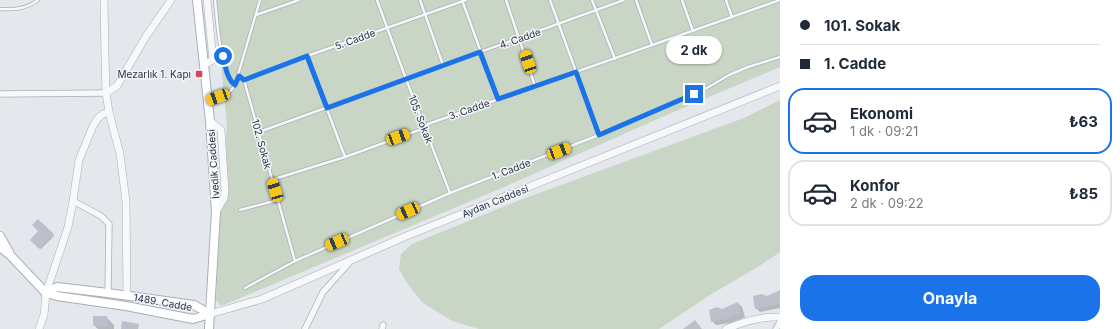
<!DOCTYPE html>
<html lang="tr">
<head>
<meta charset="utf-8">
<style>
	:root { --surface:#fff; --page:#f6f6f7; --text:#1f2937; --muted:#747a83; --line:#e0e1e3; --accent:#1a73e8 }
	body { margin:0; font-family:Inter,sans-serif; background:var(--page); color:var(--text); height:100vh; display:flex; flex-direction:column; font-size:15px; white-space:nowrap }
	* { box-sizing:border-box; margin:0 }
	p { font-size:13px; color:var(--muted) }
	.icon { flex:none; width:22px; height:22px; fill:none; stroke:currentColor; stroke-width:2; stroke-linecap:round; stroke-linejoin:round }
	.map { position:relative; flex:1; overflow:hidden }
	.details { display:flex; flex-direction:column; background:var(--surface); width:340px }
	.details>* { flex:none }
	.top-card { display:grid; align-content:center; height:88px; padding:0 20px; background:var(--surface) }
	.end { position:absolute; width:18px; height:18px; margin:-9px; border:5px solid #1a73e8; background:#fff; box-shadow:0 0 0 2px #fff }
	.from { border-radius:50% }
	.bubble { position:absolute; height:28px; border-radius:14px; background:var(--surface); box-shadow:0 1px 3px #0004; font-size:13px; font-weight:700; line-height:28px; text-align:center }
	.car { position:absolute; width:12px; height:24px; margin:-12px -6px; border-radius:5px; box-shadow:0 0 3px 1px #0007; background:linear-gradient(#f5c518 24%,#345 0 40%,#f5c518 0 76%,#345 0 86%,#f5c518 0) }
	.top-card b { display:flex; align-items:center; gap:14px; height:38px; font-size:15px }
	.top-card b+b { border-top:1px solid var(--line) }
	.top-card i { width:10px; height:10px; background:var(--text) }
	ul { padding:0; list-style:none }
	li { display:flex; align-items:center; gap:12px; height:66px; margin:0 8px 6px; padding:0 12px; border:2px solid var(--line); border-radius:16px }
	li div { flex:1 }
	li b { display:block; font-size:15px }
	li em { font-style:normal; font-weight:700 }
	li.current { border-color:var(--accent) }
	li>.icon { width:36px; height:36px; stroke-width:1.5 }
	.primary-button { display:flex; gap:8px; margin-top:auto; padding:8px 20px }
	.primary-button a { flex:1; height:46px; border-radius:16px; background:var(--accent); color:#fff; font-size:16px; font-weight:700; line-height:46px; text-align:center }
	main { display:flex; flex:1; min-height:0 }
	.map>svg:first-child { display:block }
</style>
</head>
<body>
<main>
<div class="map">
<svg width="780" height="329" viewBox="0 0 780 329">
	<rect width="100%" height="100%" fill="#e4e7ec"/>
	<g fill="#c9d6c5">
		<polygon points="213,0 780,0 780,67 669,114 502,188 221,306 216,300 222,182 227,126 219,42"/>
		<polygon points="780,100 780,252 761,265 710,295 659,329 479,329 452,321 423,303 409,286 399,269 401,254 412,244 520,200 744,118"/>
	</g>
	<g fill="#0003">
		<polygon points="38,220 54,236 41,249 31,240 40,231"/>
		<polygon points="780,291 780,308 760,312 756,308 767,297"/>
		<polygon points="738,303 742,307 745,317 731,323 716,325 712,321 722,310"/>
		<polygon points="106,317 114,325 114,329 98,329 94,325"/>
	</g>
	<g fill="#bbc0ca">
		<polygon points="38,219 54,234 39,249 30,240 38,231 32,225"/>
		<polygon points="780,290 780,303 772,306 755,309 753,296 762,294 767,296"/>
		<polygon points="738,302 741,313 727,319 711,322 709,310 717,307 722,309"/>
		<polygon points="93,316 107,316 107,327 93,325"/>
		<polygon points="695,320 702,329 683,329"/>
		<polygon points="122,321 139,324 138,329 121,329"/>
	</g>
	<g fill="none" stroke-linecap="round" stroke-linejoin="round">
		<g stroke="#a9aeb7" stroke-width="4">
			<g id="service">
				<path d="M215,0C217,18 220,75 235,85"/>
				<polyline points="377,0 406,79 450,193"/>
				<polyline points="420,0 443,65"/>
				<polyline points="462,0 498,99"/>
				<polyline points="506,0 535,86"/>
				<polyline points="550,0 599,135"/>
				<polyline points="592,0 615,59"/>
				<polyline points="636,0 652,45"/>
				<polyline points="682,0 693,31"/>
				<polyline points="726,0 732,17"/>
				<path d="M0,9C14,10 26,9 38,0"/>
				<polyline points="256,15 299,0"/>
				<polyline points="307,56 345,157"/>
				<polyline points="239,75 244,80 295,261"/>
				<polyline points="244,80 307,56 466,0"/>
				<polyline points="210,100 229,93 235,85 260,0"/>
				<polyline points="259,132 624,0"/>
				<polyline points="271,180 345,157 425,128 428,124 780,0"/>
				<polyline points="240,210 278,200"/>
				<polyline points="245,288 295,261 450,193 599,135 707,88 729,75 748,67 780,57"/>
			</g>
		</g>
		<g stroke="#a9aeb7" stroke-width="7">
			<g id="minor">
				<polyline points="0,94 106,93"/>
				<polyline points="73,201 101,216 109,224 108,293"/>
				<polyline points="305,329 323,292 350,262"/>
				<polyline points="382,329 383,325"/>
				<polyline points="776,329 780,322"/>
			</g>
		</g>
		<g stroke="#a9aeb7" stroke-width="8">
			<g id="tertiary">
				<polyline points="104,0 105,57 106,93 109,112 120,154 126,202 127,295"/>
				<polyline points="204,65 213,60 207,0"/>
				<polyline points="106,93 117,86 145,38 171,0"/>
				<polyline points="210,121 221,130 225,191 224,198 216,212"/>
				<polyline points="210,314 262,299 404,237 780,86"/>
				<polyline points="39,329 44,315 46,293 68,227 73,201 79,160 93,126 98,118 103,114 109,112"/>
				<path d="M726,329C743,322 762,316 780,317"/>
			</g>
		</g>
		<g stroke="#a9aeb7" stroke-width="10">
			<g id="secondary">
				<polyline points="197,0 210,121 216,212 209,329"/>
				<polyline points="0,236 9,252"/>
				<polyline points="0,247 10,255 46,293 57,296 126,306 193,319 210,314"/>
				<polyline points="46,293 57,287 108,293 194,305 210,314"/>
			</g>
		</g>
		<use href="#service" stroke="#f7f8fa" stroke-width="2.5"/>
		<use href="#minor" stroke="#f7f8fa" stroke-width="5.5"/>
		<use href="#tertiary" stroke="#f7f8fa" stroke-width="7"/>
		<use href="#secondary" stroke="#fff" stroke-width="8"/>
	</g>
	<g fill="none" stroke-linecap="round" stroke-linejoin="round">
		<path stroke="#1a73e8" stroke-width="5" d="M223,56C225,65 227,79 235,85L239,76L244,80L307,56L327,108L480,52L498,99L576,72L599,135L694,94"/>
	</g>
	<rect fill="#d1495b" stroke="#f4f6f9" stroke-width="1.5" x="195" y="70" width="8" height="8" rx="2"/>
	<g text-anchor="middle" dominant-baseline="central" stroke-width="3" stroke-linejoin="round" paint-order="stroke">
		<g font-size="10" fill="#2b3445" stroke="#f4f6f9">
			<text transform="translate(520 38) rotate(-19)">4. Cadde</text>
			<text transform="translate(355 39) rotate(-20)">5. Cadde</text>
			<text transform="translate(469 109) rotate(-19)">3. Cadde</text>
			<text transform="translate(421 119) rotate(69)">105. Sokak</text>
			<text transform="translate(262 144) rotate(75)">102. Sokak</text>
			<text transform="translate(213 164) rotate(-94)">İvedik Caddesi</text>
			<text transform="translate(511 169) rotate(-21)">1. Cadde</text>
			<text transform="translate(495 201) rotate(-22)">Aydan Caddesi</text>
			<text transform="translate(163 302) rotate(10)">1489. Cadde</text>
		</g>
		<g font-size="10" fill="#2b3445" stroke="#f4f6f9" text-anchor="end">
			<text x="191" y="74">Mezarlık 1. Kapı</text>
		</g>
	</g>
</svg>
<i class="end from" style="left:223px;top:56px"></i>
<i class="end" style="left:694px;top:94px"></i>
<div class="bubble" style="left:666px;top:36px;width:56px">2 dk</div>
<i class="car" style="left:528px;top:62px;rotate:342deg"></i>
<i class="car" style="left:218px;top:97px;rotate:250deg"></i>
<i class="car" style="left:398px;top:137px;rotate:70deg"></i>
<i class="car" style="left:559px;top:151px;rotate:69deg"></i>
<i class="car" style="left:275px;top:190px;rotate:343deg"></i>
<i class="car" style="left:408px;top:211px;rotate:246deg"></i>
<i class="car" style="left:337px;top:242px;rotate:247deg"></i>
</div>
<section class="details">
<div class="top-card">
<b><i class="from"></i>101. Sokak</b>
<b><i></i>1. Cadde</b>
</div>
<ul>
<li class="current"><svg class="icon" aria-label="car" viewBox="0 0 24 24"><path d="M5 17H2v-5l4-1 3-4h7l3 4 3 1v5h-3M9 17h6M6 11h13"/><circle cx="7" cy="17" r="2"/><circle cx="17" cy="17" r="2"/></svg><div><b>Ekonomi</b><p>1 dk · 09:21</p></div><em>₺63</em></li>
<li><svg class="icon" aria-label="car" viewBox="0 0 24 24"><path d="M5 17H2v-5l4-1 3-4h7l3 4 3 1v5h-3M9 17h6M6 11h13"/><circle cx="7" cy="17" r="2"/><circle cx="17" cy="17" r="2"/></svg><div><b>Konfor</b><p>2 dk · 09:22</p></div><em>₺85</em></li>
</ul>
<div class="primary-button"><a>Onayla</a></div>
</section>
</main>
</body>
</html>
